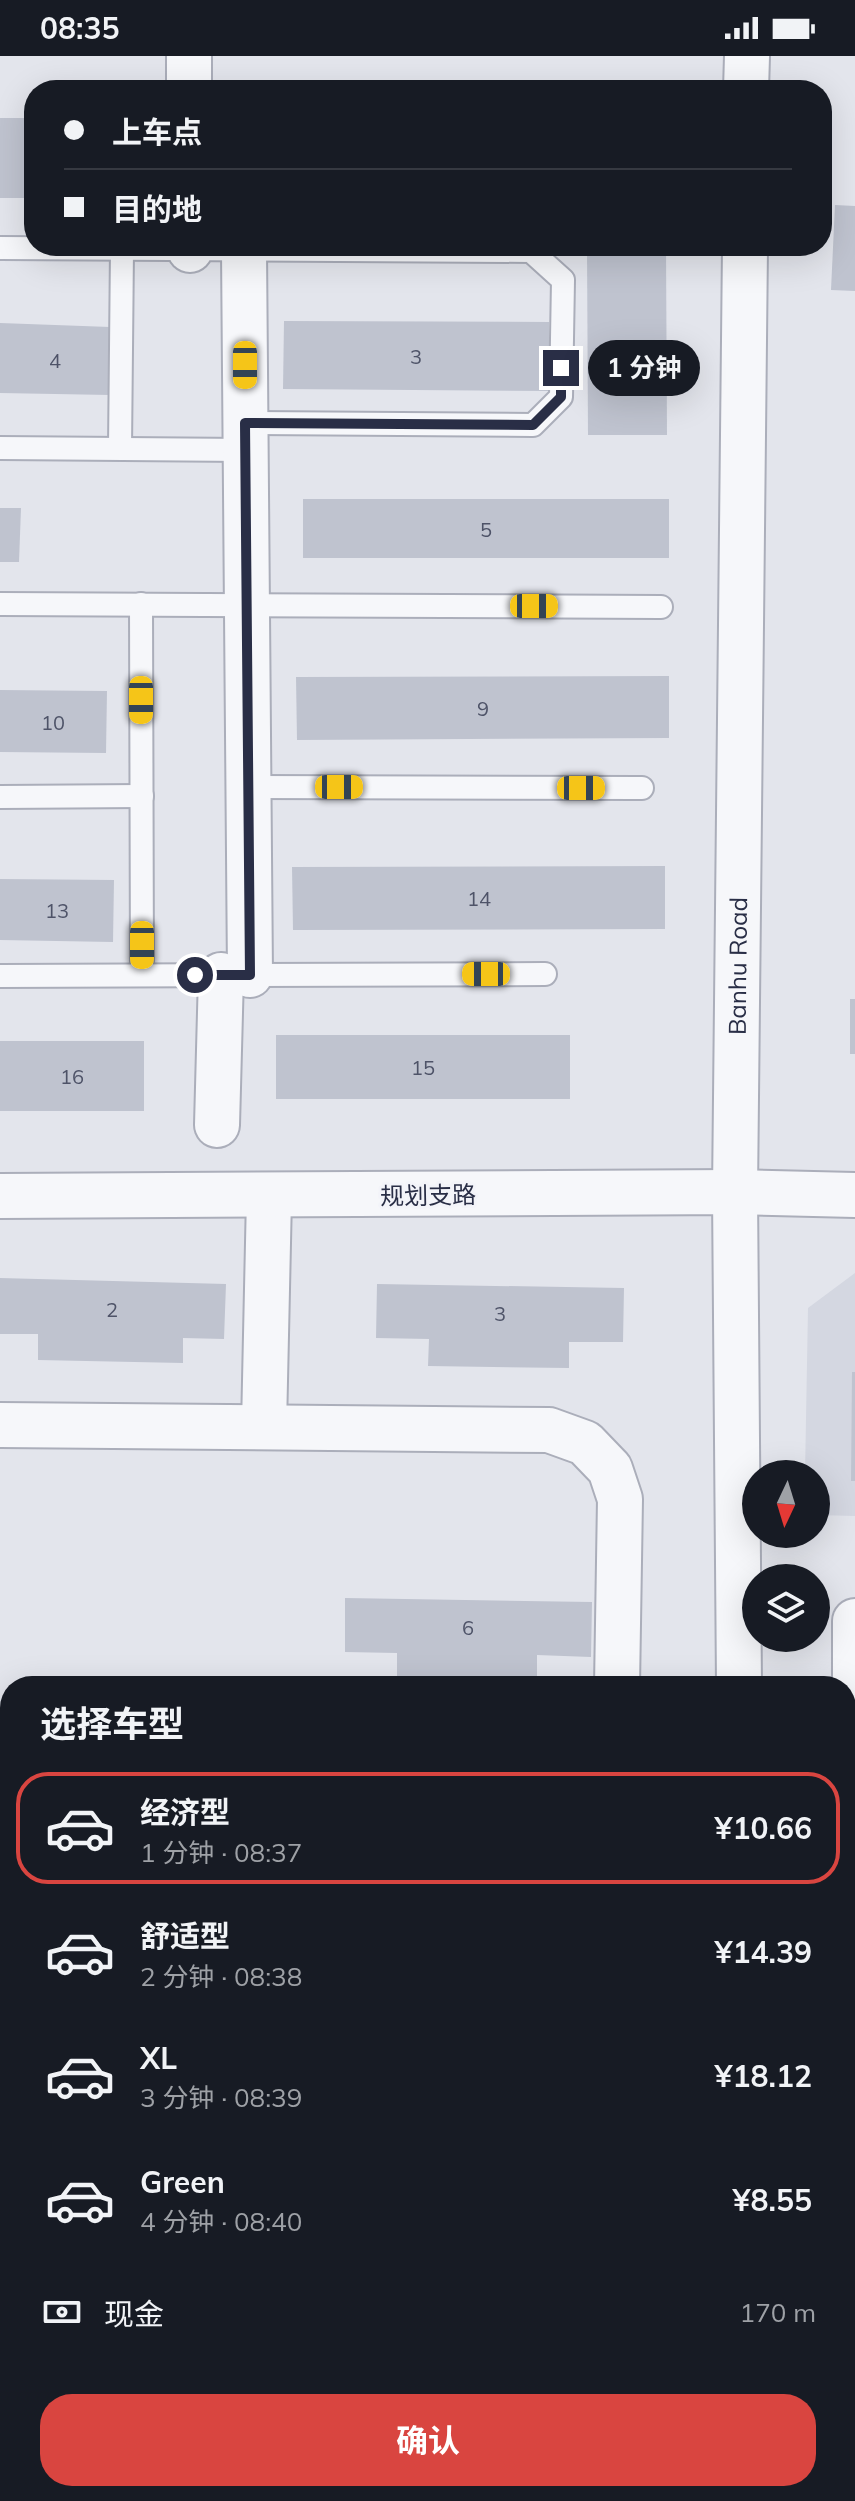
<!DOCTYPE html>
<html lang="zh">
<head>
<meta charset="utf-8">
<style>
	:root { --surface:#171b24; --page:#20242c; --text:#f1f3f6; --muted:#9ea1a6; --line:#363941; --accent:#d94540 }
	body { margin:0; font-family:Mulish,"Noto Sans SC",sans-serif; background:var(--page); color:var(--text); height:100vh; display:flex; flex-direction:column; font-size:30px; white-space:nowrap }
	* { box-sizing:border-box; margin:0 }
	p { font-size:26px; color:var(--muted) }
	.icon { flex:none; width:44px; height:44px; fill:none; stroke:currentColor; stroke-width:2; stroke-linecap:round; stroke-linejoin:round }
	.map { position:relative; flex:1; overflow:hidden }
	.details { position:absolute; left:0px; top:1620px; width:856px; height:826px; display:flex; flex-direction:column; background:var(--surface); border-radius:32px 32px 0 0; box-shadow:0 8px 32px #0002 }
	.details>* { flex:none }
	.guide { position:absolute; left:24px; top:24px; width:808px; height:176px; border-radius:32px; box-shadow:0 8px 32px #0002; display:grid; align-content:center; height:176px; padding:0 40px; background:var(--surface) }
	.needle { width:52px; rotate:184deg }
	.tools { position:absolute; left:742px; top:1404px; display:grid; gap:16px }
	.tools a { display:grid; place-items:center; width:88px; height:88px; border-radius:50%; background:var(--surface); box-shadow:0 8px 32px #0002; font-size:40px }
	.end { position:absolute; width:36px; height:36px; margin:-18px; border:10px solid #292e46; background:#fff; box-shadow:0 0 0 4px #fff }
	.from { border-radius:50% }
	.bubble { position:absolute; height:56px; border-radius:28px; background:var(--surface); box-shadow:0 8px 32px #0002; font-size:26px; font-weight:700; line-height:56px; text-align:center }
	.car { position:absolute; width:24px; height:48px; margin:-24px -12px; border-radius:10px; box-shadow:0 0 6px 2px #0007; background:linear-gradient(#f5c518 24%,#345 0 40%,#f5c518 0 76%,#345 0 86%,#f5c518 0) }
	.guide b { display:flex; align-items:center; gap:28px; height:76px; font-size:30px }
	.guide b+b { border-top:2px solid var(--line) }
	.guide i { width:20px; height:20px; background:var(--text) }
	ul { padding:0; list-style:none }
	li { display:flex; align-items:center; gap:24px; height:112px; margin:0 16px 12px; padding:0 24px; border:4px solid transparent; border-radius:32px }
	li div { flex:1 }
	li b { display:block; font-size:30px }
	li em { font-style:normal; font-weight:700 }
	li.selected { border-color:var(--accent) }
	li>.icon { width:72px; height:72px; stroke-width:1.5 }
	h2 { padding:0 40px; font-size:36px; line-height:96px }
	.pay { display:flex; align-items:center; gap:20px; height:88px; padding:0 40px; font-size:30px }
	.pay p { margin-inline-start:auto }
	.cta { display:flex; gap:16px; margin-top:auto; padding:16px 40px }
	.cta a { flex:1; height:92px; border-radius:32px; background:var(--accent); color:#fff; font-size:32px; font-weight:700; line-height:92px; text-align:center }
	.status { display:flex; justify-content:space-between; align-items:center; height:56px; padding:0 40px; background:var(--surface); direction:ltr }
	.status svg { height:22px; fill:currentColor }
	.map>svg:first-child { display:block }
</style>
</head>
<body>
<div class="status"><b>08:35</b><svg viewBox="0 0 49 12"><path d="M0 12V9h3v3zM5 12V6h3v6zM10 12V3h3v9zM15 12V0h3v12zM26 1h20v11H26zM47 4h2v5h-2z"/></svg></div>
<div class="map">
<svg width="855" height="2445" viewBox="0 0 855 2445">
	<rect width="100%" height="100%" fill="#e3e5ec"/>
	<polygon fill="#d4d7e1" points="855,1217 855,1460 816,1459 816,1418 805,1418 808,1252"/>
	<g fill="#bfc3cf">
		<rect x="0" y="62" width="34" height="80"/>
		<polygon points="835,149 855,150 855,235 831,234"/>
		<polygon points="587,190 666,190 667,379 588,379"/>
		<polygon points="284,265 549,266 549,335 283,333"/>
		<polygon points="0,267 110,271 110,339 0,337"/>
		<rect x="303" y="443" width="366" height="59"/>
		<polygon points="0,452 21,452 19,506 0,506"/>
		<polygon points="669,620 669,682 297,684 296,621"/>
		<polygon points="0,634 107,635 106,697 0,696"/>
		<polygon points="665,810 665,873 293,874 292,811"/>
		<polygon points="0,823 114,824 113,886 0,884"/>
		<rect x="850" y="943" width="5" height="55"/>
		<rect x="276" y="979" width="294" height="64"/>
		<rect x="0" y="985" width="144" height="70"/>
		<polygon points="0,1222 226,1228 224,1283 183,1282 183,1307 38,1304 38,1278 0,1278"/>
		<polygon points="377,1228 624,1232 623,1286 569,1286 569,1312 428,1310 429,1283 376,1282"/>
		<polygon points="852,1316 855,1316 855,1425 851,1425"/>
		<polygon points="345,1542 592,1546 591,1601 537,1599 537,1626 397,1623 397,1597 345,1596"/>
	</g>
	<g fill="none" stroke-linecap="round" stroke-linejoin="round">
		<g stroke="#abaeba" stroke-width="26">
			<g id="service">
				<polyline points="0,192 531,195 563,224 561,341 533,369 245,367"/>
				<polyline points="0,392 246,394"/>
				<polyline points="120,392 122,193"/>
				<polyline points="0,548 661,551"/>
				<polyline points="141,548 142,919"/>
				<polyline points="248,731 642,732"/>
				<polyline points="0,741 142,740"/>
				<polyline points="0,920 545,918"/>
			</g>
		</g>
		<g stroke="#abaeba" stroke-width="48">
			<g id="minor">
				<polyline points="189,0 189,34"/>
				<polyline points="190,190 190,194"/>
				<polyline points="244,194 250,919"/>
				<polyline points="217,1069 221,919"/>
				<polyline points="0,1369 549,1374 585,1387 610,1413 620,1443 617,1630"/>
				<polyline points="264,1371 269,1141"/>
				<polyline points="855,1565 855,1809"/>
				<polyline points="0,2300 10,2300"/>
				<polyline points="0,2357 10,2357"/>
				<polyline points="846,2367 855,2367"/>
			</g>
		</g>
		<g stroke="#abaeba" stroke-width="48">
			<g id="tertiary">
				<polyline points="746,34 747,0"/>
				<polyline points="0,1140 735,1136 855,1139"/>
				<path id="s1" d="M739,1630L735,1136L745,190"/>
				<polyline points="744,2445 744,2436"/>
			</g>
		</g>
		<g stroke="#abaeba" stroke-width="48">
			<g id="secondary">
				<polyline points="0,2420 10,2420"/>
				<polyline points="846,2434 855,2434"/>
			</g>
		</g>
		<use href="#service" stroke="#f6f7fa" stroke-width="22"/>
		<use href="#minor" stroke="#f6f7fa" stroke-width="44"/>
		<use href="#tertiary" stroke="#f6f7fa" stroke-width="44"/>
		<use href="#secondary" stroke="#fff" stroke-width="44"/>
	</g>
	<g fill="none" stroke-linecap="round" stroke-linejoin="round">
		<polyline stroke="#292e46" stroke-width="10" points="195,919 250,919 245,367 533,369 561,341 561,312"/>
	</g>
	<g text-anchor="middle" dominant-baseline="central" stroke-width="6" stroke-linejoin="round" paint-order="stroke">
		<g font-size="20" fill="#4e5368">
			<text x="416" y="300">3</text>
			<text x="55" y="304">4</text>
			<text x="486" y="473">5</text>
			<text x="483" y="652">9</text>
			<text x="53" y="666">10</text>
			<text x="479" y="842">14</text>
			<text x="57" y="854">13</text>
			<text x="423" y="1011">15</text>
			<text x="72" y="1020">16</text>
			<text x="112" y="1253">2</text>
			<text x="500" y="1257">3</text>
			<text x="468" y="1571">6</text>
		</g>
		<g font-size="24" fill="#292e46" stroke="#f3f4f9">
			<text stroke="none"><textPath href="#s1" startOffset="720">Banhu Road</textPath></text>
			<text transform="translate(428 1139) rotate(-1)">规划支路</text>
		</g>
	</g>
</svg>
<div class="tools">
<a><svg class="needle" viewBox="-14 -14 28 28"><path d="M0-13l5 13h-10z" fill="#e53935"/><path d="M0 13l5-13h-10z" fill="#9ea1a6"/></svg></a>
<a><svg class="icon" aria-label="layers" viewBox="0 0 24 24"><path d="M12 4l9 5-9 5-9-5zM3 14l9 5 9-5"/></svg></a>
</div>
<i class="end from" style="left:195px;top:919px"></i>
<i class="end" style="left:561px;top:312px"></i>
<div class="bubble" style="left:588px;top:284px;width:112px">1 分钟</div>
<i class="car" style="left:245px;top:309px;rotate:180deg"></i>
<i class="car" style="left:534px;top:550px;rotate:90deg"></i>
<i class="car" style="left:141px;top:644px;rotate:180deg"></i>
<i class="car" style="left:339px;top:731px;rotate:90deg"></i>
<i class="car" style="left:581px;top:732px;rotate:90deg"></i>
<i class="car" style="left:142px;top:889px;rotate:180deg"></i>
<i class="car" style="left:486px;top:918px;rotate:270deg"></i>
<div class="guide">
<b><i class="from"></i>上车点</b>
<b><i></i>目的地</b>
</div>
<section class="details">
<h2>选择车型</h2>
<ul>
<li class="selected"><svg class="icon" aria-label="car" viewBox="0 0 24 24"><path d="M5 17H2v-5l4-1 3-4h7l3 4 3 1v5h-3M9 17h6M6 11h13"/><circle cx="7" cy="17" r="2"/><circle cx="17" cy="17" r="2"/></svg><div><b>经济型</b><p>1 分钟 · 08:37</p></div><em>¥10.66</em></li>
<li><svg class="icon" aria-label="car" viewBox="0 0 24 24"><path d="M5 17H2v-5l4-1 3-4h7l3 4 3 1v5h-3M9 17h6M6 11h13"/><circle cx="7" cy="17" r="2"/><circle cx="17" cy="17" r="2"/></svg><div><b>舒适型</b><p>2 分钟 · 08:38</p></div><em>¥14.39</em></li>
<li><svg class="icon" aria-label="car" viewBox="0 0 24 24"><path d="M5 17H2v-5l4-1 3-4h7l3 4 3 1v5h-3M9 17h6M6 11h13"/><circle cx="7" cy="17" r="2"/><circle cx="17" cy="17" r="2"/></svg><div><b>XL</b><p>3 分钟 · 08:39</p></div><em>¥18.12</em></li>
<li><svg class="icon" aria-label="car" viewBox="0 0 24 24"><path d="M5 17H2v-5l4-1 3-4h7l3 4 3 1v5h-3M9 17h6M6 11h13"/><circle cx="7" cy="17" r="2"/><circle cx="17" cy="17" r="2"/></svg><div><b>Green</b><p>4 分钟 · 08:40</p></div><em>¥8.55</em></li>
</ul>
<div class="pay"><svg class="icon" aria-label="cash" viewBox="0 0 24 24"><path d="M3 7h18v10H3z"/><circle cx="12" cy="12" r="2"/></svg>现金<p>170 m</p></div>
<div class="cta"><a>确认</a></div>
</section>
</div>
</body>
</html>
